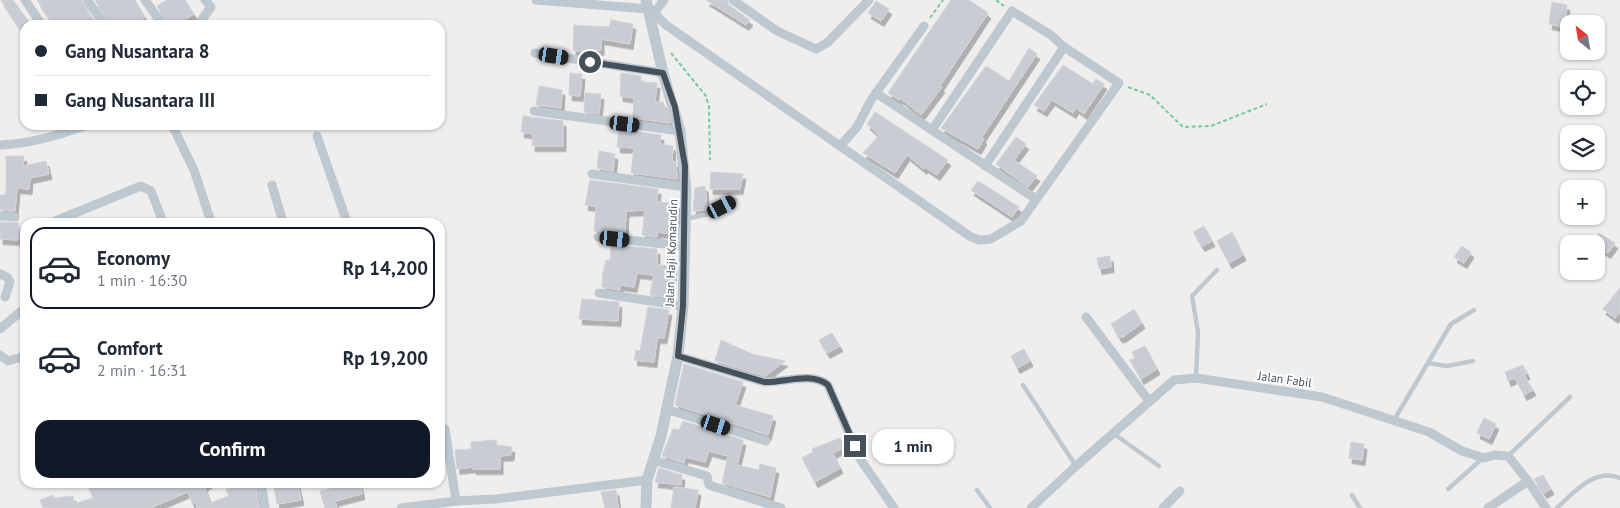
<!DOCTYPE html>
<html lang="en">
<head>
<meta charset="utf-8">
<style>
	:root { --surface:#fff; --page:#f2f2f3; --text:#1f2937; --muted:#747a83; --line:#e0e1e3; --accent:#111827 }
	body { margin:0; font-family:"PT Sans",sans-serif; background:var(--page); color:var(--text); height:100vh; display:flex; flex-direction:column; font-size:19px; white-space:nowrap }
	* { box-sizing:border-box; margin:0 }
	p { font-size:16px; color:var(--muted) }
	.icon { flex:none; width:28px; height:28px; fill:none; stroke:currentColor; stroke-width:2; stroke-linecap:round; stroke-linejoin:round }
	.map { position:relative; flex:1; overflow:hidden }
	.drawer { position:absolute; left:20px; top:218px; width:425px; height:270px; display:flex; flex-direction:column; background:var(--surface); border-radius:15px; box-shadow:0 1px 4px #0004 }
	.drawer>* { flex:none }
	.banner { position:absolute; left:20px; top:20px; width:425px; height:110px; border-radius:15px; box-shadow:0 1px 4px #0004; display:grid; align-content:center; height:110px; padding:0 15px; background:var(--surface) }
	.needle { width:32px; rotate:330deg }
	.tools { position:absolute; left:1560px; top:15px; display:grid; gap:10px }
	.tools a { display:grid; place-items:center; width:45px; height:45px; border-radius:10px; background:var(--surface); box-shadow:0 1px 4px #0004; font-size:25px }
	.end { position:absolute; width:22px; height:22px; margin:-11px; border:6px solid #45515a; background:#fff; box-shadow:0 0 0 2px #fff }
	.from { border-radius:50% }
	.bubble { position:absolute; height:35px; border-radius:15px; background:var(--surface); box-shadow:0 1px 4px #0004; font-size:16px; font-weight:800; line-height:35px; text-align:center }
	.car { position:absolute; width:15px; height:30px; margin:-15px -8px; border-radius:6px; box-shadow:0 0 4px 1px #0007; background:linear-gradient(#222 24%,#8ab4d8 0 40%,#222 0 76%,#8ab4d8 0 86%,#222 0) }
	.banner b { display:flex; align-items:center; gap:18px; height:48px; font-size:19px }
	.banner b+b { border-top:1px solid var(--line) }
	.banner i { width:12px; height:12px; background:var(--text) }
	ul { padding:9px 0 0; list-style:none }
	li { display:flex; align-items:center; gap:15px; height:82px; margin:0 10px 8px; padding:0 5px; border:2px solid transparent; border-radius:15px }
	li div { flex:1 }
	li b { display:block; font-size:19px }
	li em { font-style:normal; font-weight:800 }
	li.active { border-color:var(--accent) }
	li>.icon { width:45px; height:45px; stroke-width:1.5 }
	.cta { display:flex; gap:10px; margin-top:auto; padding:10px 15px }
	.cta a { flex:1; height:58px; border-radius:15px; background:var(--accent); color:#fff; font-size:20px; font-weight:800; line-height:58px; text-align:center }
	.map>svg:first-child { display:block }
</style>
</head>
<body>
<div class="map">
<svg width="1620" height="508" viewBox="0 0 1620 508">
	<defs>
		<filter id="shadow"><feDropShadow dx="3" dy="5.5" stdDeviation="0" flood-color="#0004"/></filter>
	</defs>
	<rect width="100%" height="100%" fill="#f0eded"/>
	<g fill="#c9ccd2" stroke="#d0d3d9" filter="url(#shadow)">
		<polygon points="1,0 13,0 29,22 25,24 25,37"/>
		<polygon points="37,0 81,0 97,25 54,25"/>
		<polygon points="95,0 135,0 145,17 132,25 111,25"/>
		<polygon points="167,0 185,0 194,14 184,20 187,25 169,25 157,6"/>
		<polygon points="706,0 727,0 729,5 750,20 746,25"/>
		<polygon points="951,0 969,0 988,13 940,86 942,87 921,115 900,98 899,100 888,93"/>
		<polygon points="876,1 889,9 881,21 868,13"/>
		<polygon points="1552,2 1567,5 1564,27 1549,24"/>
		<polygon points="611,20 633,24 630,44 601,39 601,50 573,51 574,25 609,27"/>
		<polygon points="1029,48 1037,54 982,137 984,139 978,149 941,128 986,66 1009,81"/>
		<polygon points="1063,65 1093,84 1096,79 1104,84 1084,114 1076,108 1073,113 1052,100 1044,111 1034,105"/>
		<polygon points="570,73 582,74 580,96 569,95"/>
		<polygon points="621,73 641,76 641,82 657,83 655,102 663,102 670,123 633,118 634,98 620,96"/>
		<polygon points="539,86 562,90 561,108 536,105"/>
		<polygon points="585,93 601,94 599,114 584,112"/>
		<polygon points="875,112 948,160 937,175 925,167 924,169 907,155 895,173 863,153 879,135 867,124"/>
		<polygon points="523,116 563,121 563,146 532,146 533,134 521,132"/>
		<polygon points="619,129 661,135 660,144 673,146 672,161 676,162 677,179 631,173 634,148 617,147"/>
		<polygon points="1016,137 1026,144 1014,160 1037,176 1028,187 996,164"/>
		<polygon points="599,151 615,154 613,171 597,168"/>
		<polygon points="6,156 24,156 23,166 46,161 49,174 30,178 29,189 17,188 15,211 0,210 0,195 5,195 6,191"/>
		<polygon points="711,172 743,174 740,189 710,189"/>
		<polygon points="590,180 658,189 657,202 678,203 675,234 657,232 657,237 642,235 645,210 626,211 625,234 594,231 596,206 585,205"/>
		<polygon points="978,181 1019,207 1012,217 971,190"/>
		<polygon points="705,186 707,210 693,211 695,188"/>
		<polygon points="0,222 19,223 18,240 0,239"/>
		<polygon points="1204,226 1212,241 1202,246 1193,232"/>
		<polygon points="1232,232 1243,255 1229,263 1217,241"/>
		<polygon points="1599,233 1615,243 1608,253 1596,246 1596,244 1592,244"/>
		<polygon points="611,245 657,249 657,265 674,266 671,298 650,295 654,275 637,273 634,287 620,285 620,290 602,287 603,272 606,260 610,260"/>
		<polygon points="1462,246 1471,252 1464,263 1454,257"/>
		<polygon points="1110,256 1111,267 1099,269 1097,258"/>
		<polygon points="1620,288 1620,312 1615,318 1603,309"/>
		<polygon points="582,299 619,302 618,321 579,319"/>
		<polygon points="648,307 669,310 664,338 657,338 654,362 634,360 636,350 640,351"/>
		<polygon points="1134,309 1142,323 1123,337 1119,337 1111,324"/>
		<polygon points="832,333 840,346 827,353 819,340"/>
		<polygon points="721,340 752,354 785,361 765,376 715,361"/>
		<polygon points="1145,346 1157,369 1141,379 1130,360 1135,358 1132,352"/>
		<polygon points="1024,349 1030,361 1017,368 1011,356"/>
		<polygon points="684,364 743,382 735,405 773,416 768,435 675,405"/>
		<polygon points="1523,365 1527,374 1524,375 1533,390 1524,395 1515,378 1508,381 1505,372"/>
		<polygon points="1484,418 1496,424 1489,439 1477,433"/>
		<polygon points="683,421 743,440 737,465 759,470 760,464 776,468 770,497 722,483 728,456 709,451 705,462 685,457 684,463 662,456 673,429 679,430"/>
		<polygon points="840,438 845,447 833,453 840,468 815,482 802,458 813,452 812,449"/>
		<polygon points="496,440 497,445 512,447 511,455 500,456 500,469 473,469 473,467 457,469 455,450 471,449 471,442"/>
		<polygon points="1351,442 1364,444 1362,460 1349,458"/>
		<polygon points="659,468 682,475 681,485 655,482"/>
		<polygon points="1543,475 1551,489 1544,493 1534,479"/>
		<polygon points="86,482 174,482 176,486 185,482 210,482 204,486 210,503 229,496 226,490 243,482 255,482 259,508 197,508 196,502 192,503 188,492 150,508 43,508 40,500 53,495 54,498 73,496 74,504 93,498"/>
		<polygon points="273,482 297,482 301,500 277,504"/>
		<polygon points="336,482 359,482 362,494 335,501 337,508 325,508 320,491 337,487"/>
		<polygon points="674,487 698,490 695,508 671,508"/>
		<polygon points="616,490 618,508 605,508 601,492"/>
	</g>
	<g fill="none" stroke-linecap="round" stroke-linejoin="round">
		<g stroke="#71cd9a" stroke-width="2" stroke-dasharray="4 2.5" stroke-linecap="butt">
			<polyline points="996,0 1004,6"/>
			<polyline points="930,18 943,0"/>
			<polyline points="671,53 706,96 709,107 710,160"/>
			<polyline points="1128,87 1150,95 1183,127 1211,126 1267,104"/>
		</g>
		<g stroke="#bdc8d0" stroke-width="4.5">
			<polyline points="686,219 708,214 735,200"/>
			<polyline points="1428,363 1447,366 1473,361"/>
			<polyline points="1196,378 1198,332 1192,296 1217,270"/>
			<polyline points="1023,385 1076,466"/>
			<polyline points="1394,420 1451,324 1474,310"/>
			<polyline points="1114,434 1159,466"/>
			<polyline points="1508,456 1570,397"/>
			<polyline points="1448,489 1483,458"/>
			<polyline points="977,490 990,508"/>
			<polyline points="1352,495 1360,508"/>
			<path d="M1557,508C1573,493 1595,467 1620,478"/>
		</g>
		<g stroke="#bdc8d0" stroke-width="9">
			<polyline points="25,0 42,25"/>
			<polyline points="87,0 105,25"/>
			<polyline points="145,0 163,25"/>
			<polyline points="536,0 649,9 654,13 664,0"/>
			<polyline points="733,0 777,31 816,49 827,43 869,0"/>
			<polyline points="654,13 666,25 971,237 979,240 991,239 1021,221 1119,83 1064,47"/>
			<polyline points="198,25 211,7 205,0"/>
			<polyline points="535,53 663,73"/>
			<polyline points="876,93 1036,199"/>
			<polyline points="534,111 680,131"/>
			<polyline points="172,125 194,170 211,222"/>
			<polyline points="932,130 1012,11 1051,35 1064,47 985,166"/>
			<polyline points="317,136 347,222"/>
			<path d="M0,145C30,144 59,135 87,125"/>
			<polyline points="841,145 857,127 871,100 924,26"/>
			<polyline points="592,174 686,187"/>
			<polyline points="272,185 283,222"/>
			<polyline points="0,216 15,217"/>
			<polyline points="53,222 141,186 151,191 163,222"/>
			<polyline points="598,237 684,246"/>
			<polyline points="0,274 7,277 10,282 5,297"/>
			<polyline points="599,293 683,306"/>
			<polyline points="1086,317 1149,401"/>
			<polyline points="0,329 25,308"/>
			<polyline points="0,355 8,361 25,356"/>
			<path d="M678,356L764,382C784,383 811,371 828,385L860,459L894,508"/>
			<polyline points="666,409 766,441"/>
			<polyline points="445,429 456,501"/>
			<polyline points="653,460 707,476 709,485 781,508"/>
			<polyline points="261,482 265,508"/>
			<polyline points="401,508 456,501 496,499 647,480"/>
			<polyline points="1031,508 1076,466 1174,380 1196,378 1322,397 1429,432 1462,451 1484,458 1495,455 1508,456 1528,481 1546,508"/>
			<polyline points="1163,508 1180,491"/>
			<polyline points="1488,508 1528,481"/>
		</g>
		<polyline stroke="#bdc8d0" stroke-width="11" points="646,508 647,480 661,436 678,356 683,306 686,191 680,131 663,73 646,0"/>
	</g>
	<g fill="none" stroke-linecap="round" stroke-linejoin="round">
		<path stroke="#45515a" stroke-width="6" d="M590,62L663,73L675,107L685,166L683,306L678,356L764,382C784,383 811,371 828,385L855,446"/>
	</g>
	<g text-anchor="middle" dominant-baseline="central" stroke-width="4" stroke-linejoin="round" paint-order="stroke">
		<g font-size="12" fill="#45515a" stroke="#fff">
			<text transform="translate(671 253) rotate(-88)">Jalan Haji Komarudin</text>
			<text transform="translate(1285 379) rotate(8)">Jalan Fabil</text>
		</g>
	</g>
</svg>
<div class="tools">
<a><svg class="needle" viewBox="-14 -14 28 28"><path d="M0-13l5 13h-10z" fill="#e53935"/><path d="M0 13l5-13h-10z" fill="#747a83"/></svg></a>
<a><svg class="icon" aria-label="locate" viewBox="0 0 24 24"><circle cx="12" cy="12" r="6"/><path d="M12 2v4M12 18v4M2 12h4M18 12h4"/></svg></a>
<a><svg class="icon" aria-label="layers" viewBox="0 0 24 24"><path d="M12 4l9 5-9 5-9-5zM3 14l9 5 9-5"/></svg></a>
<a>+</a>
<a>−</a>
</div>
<i class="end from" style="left:590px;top:62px"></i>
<i class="end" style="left:855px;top:446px"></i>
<div class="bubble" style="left:872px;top:429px;width:82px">1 min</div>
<i class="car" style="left:554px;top:56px;rotate:99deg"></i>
<i class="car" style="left:625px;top:124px;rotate:97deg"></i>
<i class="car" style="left:722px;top:207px;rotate:63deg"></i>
<i class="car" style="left:615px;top:239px;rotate:96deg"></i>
<i class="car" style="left:716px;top:425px;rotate:108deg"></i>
<div class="banner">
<b><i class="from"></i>Gang Nusantara 8</b>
<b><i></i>Gang Nusantara III</b>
</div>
<section class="drawer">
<ul>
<li class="active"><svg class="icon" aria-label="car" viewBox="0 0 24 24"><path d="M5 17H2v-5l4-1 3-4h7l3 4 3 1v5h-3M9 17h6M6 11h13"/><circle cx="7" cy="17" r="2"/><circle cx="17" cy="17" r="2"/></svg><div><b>Economy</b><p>1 min · 16:30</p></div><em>Rp 14,200</em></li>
<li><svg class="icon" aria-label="car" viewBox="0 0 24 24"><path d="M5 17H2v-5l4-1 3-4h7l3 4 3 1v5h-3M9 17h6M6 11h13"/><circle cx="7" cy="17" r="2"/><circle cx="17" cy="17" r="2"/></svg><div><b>Comfort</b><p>2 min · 16:31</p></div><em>Rp 19,200</em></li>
</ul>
<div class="cta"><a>Confirm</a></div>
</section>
</div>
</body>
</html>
